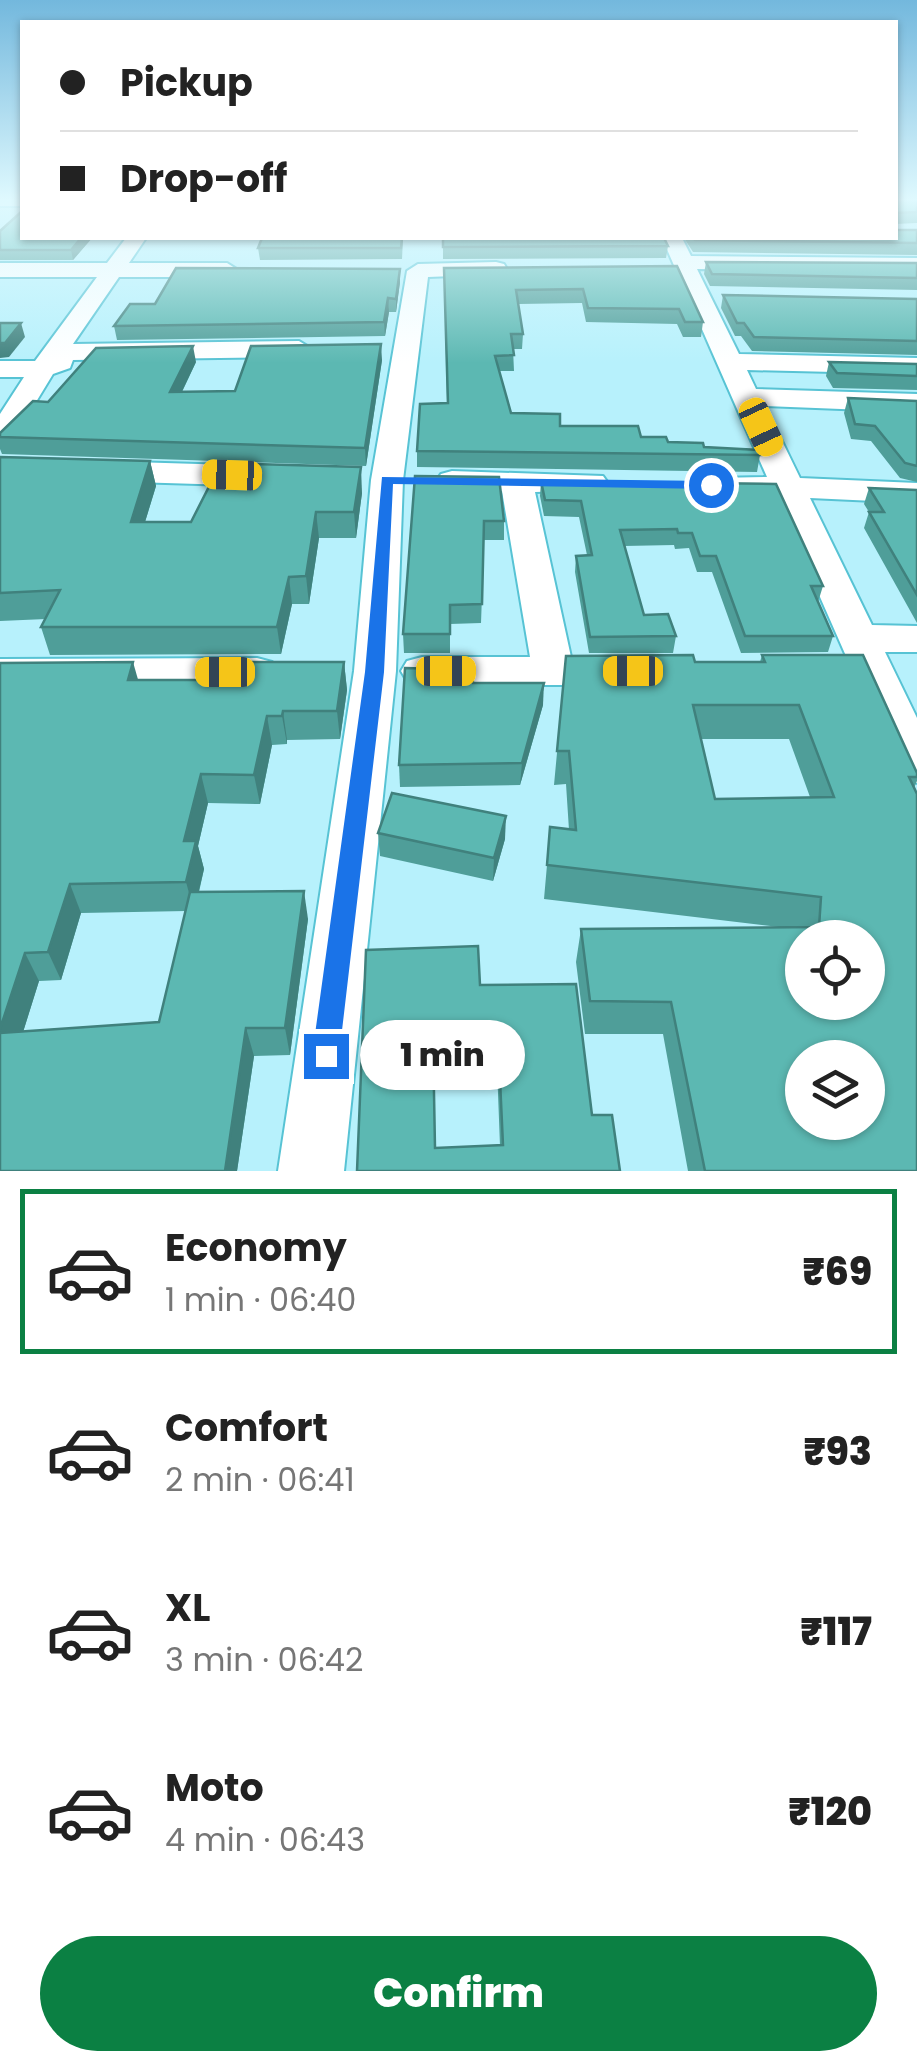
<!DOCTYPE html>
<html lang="en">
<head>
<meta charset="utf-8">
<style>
	:root { --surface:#fff; --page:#f6f6f6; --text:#222; --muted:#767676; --line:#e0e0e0; --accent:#0b8043 }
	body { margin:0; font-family:Poppins,sans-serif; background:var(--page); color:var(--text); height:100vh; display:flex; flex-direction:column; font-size:38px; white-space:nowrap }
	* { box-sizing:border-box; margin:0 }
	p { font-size:32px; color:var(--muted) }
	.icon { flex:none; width:55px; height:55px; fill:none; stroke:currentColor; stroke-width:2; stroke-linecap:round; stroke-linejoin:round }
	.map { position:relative; height:1171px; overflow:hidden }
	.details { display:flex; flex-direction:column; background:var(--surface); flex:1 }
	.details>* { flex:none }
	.top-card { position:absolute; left:20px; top:20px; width:878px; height:220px; border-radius:0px; box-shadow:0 2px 8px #0004; display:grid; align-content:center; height:220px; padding:0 40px; background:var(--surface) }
	.buttons { position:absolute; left:785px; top:920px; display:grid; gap:20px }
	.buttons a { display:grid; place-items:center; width:100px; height:100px; border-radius:50%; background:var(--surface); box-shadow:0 2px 8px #0004; font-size:50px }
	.end { position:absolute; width:45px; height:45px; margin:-22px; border:12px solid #1a73e8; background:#fff; box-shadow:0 0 0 5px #fff }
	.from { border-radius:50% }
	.bubble { position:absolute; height:70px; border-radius:35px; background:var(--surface); box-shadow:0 2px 8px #0004; font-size:32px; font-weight:800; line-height:70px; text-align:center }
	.car { position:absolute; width:30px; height:60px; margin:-30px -15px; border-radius:12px; box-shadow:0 0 8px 2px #0007; background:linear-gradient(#f5c518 24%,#345 0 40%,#f5c518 0 76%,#345 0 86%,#f5c518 0) }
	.top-card b { display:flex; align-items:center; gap:35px; height:95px; font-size:38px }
	.top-card b+b { border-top:2px solid var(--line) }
	.top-card i { width:25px; height:25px; background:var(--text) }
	ul { padding:18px 0 0; list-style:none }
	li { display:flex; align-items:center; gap:30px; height:165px; margin:0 20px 15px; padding:0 20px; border:5px solid transparent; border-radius:0px }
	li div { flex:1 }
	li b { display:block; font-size:38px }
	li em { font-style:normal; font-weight:800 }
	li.active { border-color:var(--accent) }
	li>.icon { width:90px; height:90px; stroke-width:1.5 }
	.cta { display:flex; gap:20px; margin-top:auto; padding:20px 40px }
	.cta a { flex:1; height:115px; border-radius:60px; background:var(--accent); color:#fff; font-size:40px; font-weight:800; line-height:115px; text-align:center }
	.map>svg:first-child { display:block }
</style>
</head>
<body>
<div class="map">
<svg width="917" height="1171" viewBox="0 0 917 1171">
	<rect width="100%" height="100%" fill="#b7f1fc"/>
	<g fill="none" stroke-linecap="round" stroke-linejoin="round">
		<g stroke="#57c3d4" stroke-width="4">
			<g id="minor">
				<polygon points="126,238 146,238 129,263 227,263 238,270 227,277 119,277 73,344 299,341 312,349 299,357 73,360 70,368 53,374 11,443 0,446 0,414 24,377 0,377 0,361 35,361 97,277 0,277 0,263 107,263"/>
				<polygon points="662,238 682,238 691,256 917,258 917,272 697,269 739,354 917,358 917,374 747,370 756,389 917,394 917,412 765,406 800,478 917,483 917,503 810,498 872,625 917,626 917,652 885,652 917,718 917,783 901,777 894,765 776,497 715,492 711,485 715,478 767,477"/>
				<polygon points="496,262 504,264 507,269 504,274 428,277 403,480 396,671 344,1171 278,1171 354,671 371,480 407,271 418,264"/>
				<polygon points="0,458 267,466 278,469 283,476 278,483 267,486 0,478"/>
				<polygon points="452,471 603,476 608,483 603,490 535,492 571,657 612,657 627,661 633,671 627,681 612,685 422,685 407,681 401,671 407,661 422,657 530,657 502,491 441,488 436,481 441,474"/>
				<polygon points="257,658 272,662 278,672 272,682 257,686 0,687 0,659"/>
			</g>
		</g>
		<g stroke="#57c3d4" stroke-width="4">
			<rect id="tertiary" x="0" y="199" width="22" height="7"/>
		</g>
		<use href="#minor" fill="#fff" fill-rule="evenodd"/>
		<use href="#tertiary" fill="#fff" fill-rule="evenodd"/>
	</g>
	<g fill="#4f9e99" fill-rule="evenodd">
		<polygon points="895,199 917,199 917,223 895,224"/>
		<polygon points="917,230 917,255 693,252 684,238 895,238"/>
		<polygon points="0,231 22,238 92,238 73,260 0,260"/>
		<polygon points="262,238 403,238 402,259 260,260 258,248"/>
		<polygon points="443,238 668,246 666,258 443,259"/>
		<polygon points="706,262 917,263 917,290 710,286 704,274"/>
		<polygon points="677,266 703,322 701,337 683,337 677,324 586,322 582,303 518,304 523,334 522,349 513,349 514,371 499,371 511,413 560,426 641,437 760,455 757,472 417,467 417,451 447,404 444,268"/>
		<polygon points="400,282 396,312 389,312 385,336 117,340 114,326 155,304"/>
		<polygon points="723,295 917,299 917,355 752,351 741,336 735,336 721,308"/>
		<polygon points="382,360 366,466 2,454 0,449 0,433 48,402 196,362 182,392 235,391"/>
		<polygon points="829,362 917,364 917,390 833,388 826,376"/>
		<polygon points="848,398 917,401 917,482 900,478 871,441 851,439 844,413"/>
		<polygon points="0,457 150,461 156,486 145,522 191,522 362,493 356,538 319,538 309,604 292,604 281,654 50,655 41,627 46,619 0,621"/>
		<polygon points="415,476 504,521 504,540 484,540 481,623 450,624 450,653 404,653 403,634"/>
		<polygon points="541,481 776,484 823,586 818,602 833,636 828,652 741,653 712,572 697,572 689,548 675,549 674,545 624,546 644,615 676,636 673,653 589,653 575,572 576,556 587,555 579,517 544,516 540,496"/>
		<polygon points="869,488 917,490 917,623 864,528 869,512 864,504"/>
		<path d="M762,655L917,773V781L914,788L917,1171H688L663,1034H585L576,962L581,929L779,927L544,899L547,865L569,830L566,784L554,785L566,656L695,662H760ZM701,739H789L810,797L715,799Z"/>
		<path d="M344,662L347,690L340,739L287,740V744L272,745L260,804L208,803L198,846L204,869L199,892L308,919L290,1055L254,1056L237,1171H0V663L138,680H207ZM186,911L159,1022L23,1032L39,981L61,980L81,913Z"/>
		<polygon points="473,683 543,705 520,785 400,787 399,765"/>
		<polygon points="378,833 505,839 493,881 380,856"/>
		<path d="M366,950L480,985L592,1115L620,1171H357ZM497,1067L500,1146L435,1148L434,1069Z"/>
	</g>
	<g fill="#40817d">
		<polygon points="81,238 92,238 73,260 71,250"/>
		<polygon points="400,269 400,282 396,312 396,299"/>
		<polygon points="388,298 389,312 385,336 384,322"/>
		<polygon points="21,323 25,337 9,357 0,358 0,343"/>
		<polygon points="381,344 382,360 366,466 365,448"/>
		<polygon points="193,346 196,362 174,408 170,392"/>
		<polygon points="150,461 156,486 137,548 131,522"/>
		<polygon points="361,467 362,493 356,538 354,512"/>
		<polygon points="316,512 319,538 309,604 306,576"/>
		<polygon points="289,577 292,604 281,654 277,627"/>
		<polygon points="133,662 141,690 128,680"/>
		<polygon points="344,662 347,690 340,739 337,711"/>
		<polygon points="544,683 543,705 520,785 522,763"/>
		<polygon points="283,711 287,740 287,744 282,716"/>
		<polygon points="267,716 272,745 260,804 254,775"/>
		<polygon points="201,774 208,803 198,846 204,869 194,911 186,882 184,841"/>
		<polygon points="506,816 505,839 493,881 494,858"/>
		<polygon points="70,884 81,913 61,980 48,952"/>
		<polygon points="304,891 308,919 290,1055 285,1028"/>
		<polygon points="25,953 39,981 14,1061 0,1036 0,1029"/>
		<polygon points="246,1028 254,1056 237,1171 225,1171"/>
	</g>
	<g fill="#5cb8b2" stroke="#40817d" stroke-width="2.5" fill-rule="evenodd">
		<polygon points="895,199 917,199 917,212 895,213 895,216"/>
		<polygon points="22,211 22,238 81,238 71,250 0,250 0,231"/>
		<polygon points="895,230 917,230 917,243 695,240 693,238 895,238"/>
		<polygon points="262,238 402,238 401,248 258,248"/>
		<polygon points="443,238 664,238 668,246 443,247"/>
		<polygon points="706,262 917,263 917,278 712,274"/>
		<polygon points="677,266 703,322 685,322 679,309 588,308 583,289 516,290 523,334 511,334 514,355 495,356 511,413 560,414 560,426 638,426 641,437 666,437 668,442 703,443 704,447 759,450 760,455 417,451 420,404 448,403 444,268"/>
		<polygon points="176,268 400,269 396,299 388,298 384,322 114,326 130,304 155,304"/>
		<polygon points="723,295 917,299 917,341 754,337 744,323 737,323"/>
		<polygon points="0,323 21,323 5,343 0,343"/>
		<polygon points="381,344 365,448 0,437 0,433 33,401 48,402 96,348 193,346 170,392 235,391 251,346"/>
		<polygon points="829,362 917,364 917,376 837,373"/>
		<polygon points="848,398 917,401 917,466 905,463 875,426 855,424"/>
		<polygon points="0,457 150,461 131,522 191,522 221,463 361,467 354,512 316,512 306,576 289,577 277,627 41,627 60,590 0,593"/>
		<polygon points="415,476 499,477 504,521 484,521 482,604 450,605 450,634 403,634"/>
		<polygon points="541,481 776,484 823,586 811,586 833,636 745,636 716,556 700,556 692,533 678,533 677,529 620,530 644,615 668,614 676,636 590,637 576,556 592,555 581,501 545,500"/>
		<polygon points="869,488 917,490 917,595 869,512 884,512"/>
		<path d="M693,655L695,662H765L762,655H863L917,773V777H909L917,794V1171H705L671,1002L590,1001L581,929L819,927L821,897L547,865L550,827L576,830L569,751H557L566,656ZM693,705H799L834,797L715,799ZM802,938H868V1002H802ZM802,1058H868V1122H802Z"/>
		<polygon points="133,662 128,680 207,680 212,662 344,662 337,711 283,711 282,716 267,716 254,775 201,774 184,841 196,841 186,882 70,884 48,952 25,953 0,1029 0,663"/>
		<polygon points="405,668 472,670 473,683 544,683 522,763 399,765"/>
		<polygon points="392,793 506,816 494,858 378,833"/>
		<polygon points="304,891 285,1028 246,1028 225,1171 0,1171 0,1033 159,1022 190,892"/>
		<path d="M478,946L480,985L576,984L592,1115H612L620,1171H357L366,950ZM498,1036L503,1145L435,1148L433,1039Z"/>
	</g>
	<linearGradient id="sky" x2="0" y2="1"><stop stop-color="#73b8dd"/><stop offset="0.55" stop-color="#dff9fe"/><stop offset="1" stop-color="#dff9fe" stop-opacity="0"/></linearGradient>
	<rect width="917" height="363" fill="url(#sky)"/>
	<polygon fill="#1a73e8" points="382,477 711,481 718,485 711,489 393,484 384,672 339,1056 335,1065 326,1069 316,1065 312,1056 365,672"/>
</svg>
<div class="buttons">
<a><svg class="icon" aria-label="locate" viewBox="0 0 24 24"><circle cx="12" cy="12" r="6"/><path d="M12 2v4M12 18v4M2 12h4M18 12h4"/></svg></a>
<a><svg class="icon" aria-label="layers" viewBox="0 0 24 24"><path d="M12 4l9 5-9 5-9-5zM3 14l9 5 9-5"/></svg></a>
</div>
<i class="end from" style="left:711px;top:485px"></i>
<i class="end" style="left:326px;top:1056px"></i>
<div class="bubble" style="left:360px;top:1020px;width:165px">1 min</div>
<i class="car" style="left:761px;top:427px;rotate:155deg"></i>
<i class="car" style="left:232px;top:475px;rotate:272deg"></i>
<i class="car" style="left:446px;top:671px;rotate:90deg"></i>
<i class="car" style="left:633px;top:671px;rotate:270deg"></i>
<i class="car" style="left:225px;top:672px;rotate:270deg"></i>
<div class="top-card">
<b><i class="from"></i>Pickup</b>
<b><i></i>Drop-off</b>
</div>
</div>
<section class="details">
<ul>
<li class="active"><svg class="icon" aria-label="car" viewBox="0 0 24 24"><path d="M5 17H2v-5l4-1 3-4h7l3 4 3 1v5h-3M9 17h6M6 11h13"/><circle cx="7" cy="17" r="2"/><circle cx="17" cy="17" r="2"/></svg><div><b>Economy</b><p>1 min · 06:40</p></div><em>₹69</em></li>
<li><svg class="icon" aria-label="car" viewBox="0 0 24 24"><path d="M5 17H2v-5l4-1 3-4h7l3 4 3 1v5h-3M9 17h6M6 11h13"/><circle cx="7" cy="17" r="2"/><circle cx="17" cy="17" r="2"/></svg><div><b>Comfort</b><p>2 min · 06:41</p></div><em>₹93</em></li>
<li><svg class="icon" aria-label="car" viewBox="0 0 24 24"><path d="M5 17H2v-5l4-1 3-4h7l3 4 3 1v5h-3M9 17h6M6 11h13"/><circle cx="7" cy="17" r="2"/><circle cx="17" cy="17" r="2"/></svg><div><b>XL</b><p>3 min · 06:42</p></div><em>₹117</em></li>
<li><svg class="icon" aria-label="car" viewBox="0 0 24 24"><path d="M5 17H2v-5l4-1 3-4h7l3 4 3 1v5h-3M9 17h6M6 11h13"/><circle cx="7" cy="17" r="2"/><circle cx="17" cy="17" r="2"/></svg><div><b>Moto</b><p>4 min · 06:43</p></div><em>₹120</em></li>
</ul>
<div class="cta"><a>Confirm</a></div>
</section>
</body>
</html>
